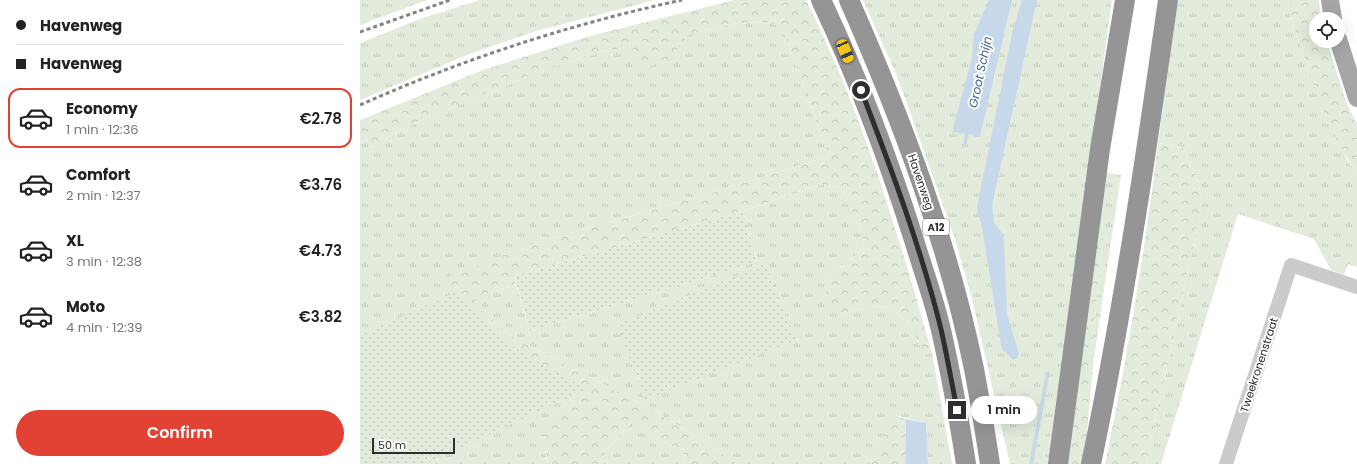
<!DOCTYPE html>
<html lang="en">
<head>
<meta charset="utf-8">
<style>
	:root { --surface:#fff; --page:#f6f6f6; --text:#222; --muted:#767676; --line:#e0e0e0; --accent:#e24233 }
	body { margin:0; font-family:Poppins,sans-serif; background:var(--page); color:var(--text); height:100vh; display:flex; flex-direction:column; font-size:15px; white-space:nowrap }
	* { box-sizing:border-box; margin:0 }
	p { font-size:13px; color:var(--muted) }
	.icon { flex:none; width:22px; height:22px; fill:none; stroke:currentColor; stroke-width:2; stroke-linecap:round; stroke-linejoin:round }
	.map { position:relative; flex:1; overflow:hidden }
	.side { display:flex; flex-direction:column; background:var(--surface); width:360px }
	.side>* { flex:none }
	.hud { display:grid; align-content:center; height:88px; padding:0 16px; background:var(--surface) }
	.fabs { position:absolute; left:949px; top:12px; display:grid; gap:8px }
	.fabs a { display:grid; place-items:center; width:36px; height:36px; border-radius:50%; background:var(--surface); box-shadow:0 4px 16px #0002; font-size:20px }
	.scale { position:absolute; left:12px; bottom:10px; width:83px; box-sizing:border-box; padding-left:4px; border:2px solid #2e2e2e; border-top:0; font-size:11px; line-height:14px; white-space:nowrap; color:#2e2e2e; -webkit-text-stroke:3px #fff; paint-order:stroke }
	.end { position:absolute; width:18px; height:18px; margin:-9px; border:5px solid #2e2e2e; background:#fff; box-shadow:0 0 0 2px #fff }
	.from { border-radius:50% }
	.bubble { position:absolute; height:28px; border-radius:14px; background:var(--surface); box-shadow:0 4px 16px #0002; font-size:13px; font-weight:600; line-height:28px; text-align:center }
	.car { position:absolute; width:12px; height:24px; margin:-12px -6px; border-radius:5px; box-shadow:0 0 3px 1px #0007; background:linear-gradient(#f5c518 24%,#345 0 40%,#f5c518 0 76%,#345 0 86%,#f5c518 0) }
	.hud b { display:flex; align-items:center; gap:14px; height:38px; font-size:15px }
	.hud b+b { border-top:1px solid var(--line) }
	.hud i { width:10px; height:10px; background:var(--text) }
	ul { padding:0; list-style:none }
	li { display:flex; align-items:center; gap:12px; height:60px; margin:0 8px 6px; padding:0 8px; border:2px solid transparent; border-radius:12px }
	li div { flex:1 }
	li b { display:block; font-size:15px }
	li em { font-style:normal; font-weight:600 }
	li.on { border-color:var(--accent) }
	li>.icon { width:36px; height:36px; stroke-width:1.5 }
	.action { display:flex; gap:8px; margin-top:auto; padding:8px 16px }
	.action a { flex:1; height:46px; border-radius:24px; background:var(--accent); color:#fff; font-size:16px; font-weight:600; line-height:46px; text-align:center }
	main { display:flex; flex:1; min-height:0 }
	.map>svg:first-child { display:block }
</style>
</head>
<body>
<main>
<section class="side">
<div class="hud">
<b><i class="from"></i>Havenweg</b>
<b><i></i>Havenweg</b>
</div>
<ul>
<li class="on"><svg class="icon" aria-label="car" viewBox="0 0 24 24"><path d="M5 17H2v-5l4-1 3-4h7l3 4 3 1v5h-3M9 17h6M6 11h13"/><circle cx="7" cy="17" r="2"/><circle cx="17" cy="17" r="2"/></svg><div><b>Economy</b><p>1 min · 12:36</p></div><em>€2.78</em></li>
<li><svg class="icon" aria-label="car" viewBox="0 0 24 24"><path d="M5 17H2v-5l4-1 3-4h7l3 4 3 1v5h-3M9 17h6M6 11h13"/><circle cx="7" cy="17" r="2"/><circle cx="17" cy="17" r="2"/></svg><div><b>Comfort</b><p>2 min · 12:37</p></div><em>€3.76</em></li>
<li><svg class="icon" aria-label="car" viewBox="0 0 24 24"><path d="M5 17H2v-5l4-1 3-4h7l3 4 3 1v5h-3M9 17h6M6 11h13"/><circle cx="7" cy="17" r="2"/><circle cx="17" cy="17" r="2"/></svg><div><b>XL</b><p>3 min · 12:38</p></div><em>€4.73</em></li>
<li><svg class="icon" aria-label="car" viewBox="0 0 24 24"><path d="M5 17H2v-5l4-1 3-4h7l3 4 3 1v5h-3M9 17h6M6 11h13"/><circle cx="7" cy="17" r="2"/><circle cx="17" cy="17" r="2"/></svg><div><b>Moto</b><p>4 min · 12:39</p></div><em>€3.82</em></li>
</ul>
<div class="action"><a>Confirm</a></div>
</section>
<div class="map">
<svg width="997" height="464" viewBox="0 0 997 464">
	<defs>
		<pattern id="grass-tufts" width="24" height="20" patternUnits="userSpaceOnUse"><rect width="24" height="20" fill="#e2ebdc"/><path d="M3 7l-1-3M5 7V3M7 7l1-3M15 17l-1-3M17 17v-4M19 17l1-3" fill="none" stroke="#c2cabd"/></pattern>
		<pattern id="forest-crowns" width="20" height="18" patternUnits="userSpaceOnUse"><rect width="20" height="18" fill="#e2ebdc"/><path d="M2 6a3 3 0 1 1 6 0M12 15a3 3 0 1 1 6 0" fill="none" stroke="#c2cabd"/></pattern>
		<pattern id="park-dots" width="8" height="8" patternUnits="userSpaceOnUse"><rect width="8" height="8" fill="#e2ebdc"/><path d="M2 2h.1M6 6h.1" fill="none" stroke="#c2cabd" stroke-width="1.8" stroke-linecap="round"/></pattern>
	</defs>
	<rect width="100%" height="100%" fill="#fff"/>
	<g fill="url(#grass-tufts)">
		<polygon points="0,0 67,0 0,25"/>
		<polygon points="120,0 295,0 176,31 107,55 0,100 0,43 60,19"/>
		<polygon points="503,0 752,0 688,464 650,464 611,295 592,230 537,76"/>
		<path d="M818,0H928L930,15L963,108L987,160L997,173V267L988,264L984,275L971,270L954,239L878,214L801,464H786L842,205C841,183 832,166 822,147L798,143Z"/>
		<polygon points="414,22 426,37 469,156 362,190 176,243 85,279 216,394 191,418 185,453 188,464 0,464 0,128 11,148 45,127 181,71 244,51 267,47 307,60 329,34 379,23"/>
		<polygon points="743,172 761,175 734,357 731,356 743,239 736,227"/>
		<path d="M462,184L483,188L504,241C499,261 476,265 464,280L482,313L517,306L534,309L540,317L549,323L564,354L572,353L592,464H568L566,423L535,415L510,464H377L348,443L303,416L150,335L120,309L113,297L156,285L170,331L397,262L383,211Z"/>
		<polygon points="271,423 323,452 325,464 238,464 248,448"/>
	</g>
	<g fill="url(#forest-crowns)">
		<path d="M375,0H446C502,112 538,233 572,353L564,354L549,323L540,317L534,309L517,306L482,313L475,312L466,290L464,280C476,265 499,261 504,241L483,188L462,184L383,211L154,276L156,285L114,297L120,309L150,335L303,416L348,443L377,464H325L323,452L271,423L248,448L238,464H188L182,431L191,418L216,394L121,340L93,297L85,278L176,243L362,190L469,156L426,37L413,22L379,23L329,34L307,61L285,67L272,49L267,47L244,51L181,71L45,127L11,148L0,128V120L123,70L230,36Z"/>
		<path d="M928,0H959L961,19H956V41H967L986,102L997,124V173C964,127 949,68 930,15Z"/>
		<path d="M798,143L822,147C832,166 841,183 842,205L786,464H745C767,358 785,251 798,143Z"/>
		<polygon points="736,227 743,239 731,356 734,357 724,464 704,464"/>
		<polygon points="534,415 546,419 545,464 510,464"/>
	</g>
	<g fill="url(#park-dots)">
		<polygon points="383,211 397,262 170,331 154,276"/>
		<polygon points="406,264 436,340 285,400 257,324"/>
		<path d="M98,291C107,303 116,316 128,326C157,353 193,370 227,389L66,464H0V335Z"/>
	</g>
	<g fill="#c8d8eb">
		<polygon points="629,0 652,0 620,136 592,132 612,58 614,34"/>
		<polygon points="662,0 677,0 632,205 634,223 643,234 644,242 647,314 659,354 657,358 653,360 643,350 641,345 621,222 618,216 617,207 653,29"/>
		<polygon points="690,371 673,464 669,464 686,372"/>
		<polygon points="546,419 566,423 568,464 545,464"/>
	</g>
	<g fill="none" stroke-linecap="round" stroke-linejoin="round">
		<polyline stroke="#c8d8eb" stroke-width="3.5" points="605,144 607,131"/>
		<polyline stroke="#cbcbcb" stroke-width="14" points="866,464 931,265 997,287"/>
		<g stroke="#a6a6a6" stroke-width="18">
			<polyline points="970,0 973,19"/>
			<polyline points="978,39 997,98"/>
		</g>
		<g stroke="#959595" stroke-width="20">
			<path d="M461,0C498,78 528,158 554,240C563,270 574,299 581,330C591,374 599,419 606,464"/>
			<path d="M489,0C541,118 588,242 614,369C620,400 625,432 630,464"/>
			<polyline points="698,464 740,149 765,0"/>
			<path d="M731,464C763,311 786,155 808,0"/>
		</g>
		<g stroke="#838383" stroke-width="3" stroke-dasharray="4 3" stroke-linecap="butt">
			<polyline points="0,32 90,0"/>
			<path d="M0,105C103,59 211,24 322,0"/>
		</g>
	</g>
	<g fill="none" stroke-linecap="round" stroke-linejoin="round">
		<path stroke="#2e2e2e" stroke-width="5" d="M501,90C531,168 561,248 581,329C587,356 592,383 597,410"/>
	</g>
	<g text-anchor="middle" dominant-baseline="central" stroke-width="4" stroke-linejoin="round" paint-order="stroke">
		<rect fill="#fff" stroke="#6d6d6d" stroke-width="1" x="563" y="219" width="26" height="16" rx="3"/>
		<g font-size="10" font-weight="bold" fill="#2e2e2e">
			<text x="576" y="227">A12</text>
		</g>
		<g font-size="11" fill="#2e2e2e" stroke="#fff">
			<text transform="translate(561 182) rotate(71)">Havenweg</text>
			<text transform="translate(899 365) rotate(-72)">Tweekronenstraat</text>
		</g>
		<g font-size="12" font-style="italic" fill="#3d628f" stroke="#fff">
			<text transform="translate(620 72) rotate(-78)">Groot Schijn</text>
		</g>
	</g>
</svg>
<div class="fabs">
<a><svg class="icon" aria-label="locate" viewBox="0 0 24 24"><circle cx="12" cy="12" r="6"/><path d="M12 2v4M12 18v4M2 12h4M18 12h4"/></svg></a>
</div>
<div class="scale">50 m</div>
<i class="end from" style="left:501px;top:90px"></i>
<i class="end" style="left:597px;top:410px"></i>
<div class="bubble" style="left:611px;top:396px;width:66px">1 min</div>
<i class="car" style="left:485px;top:51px;rotate:157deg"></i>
</div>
</main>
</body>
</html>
